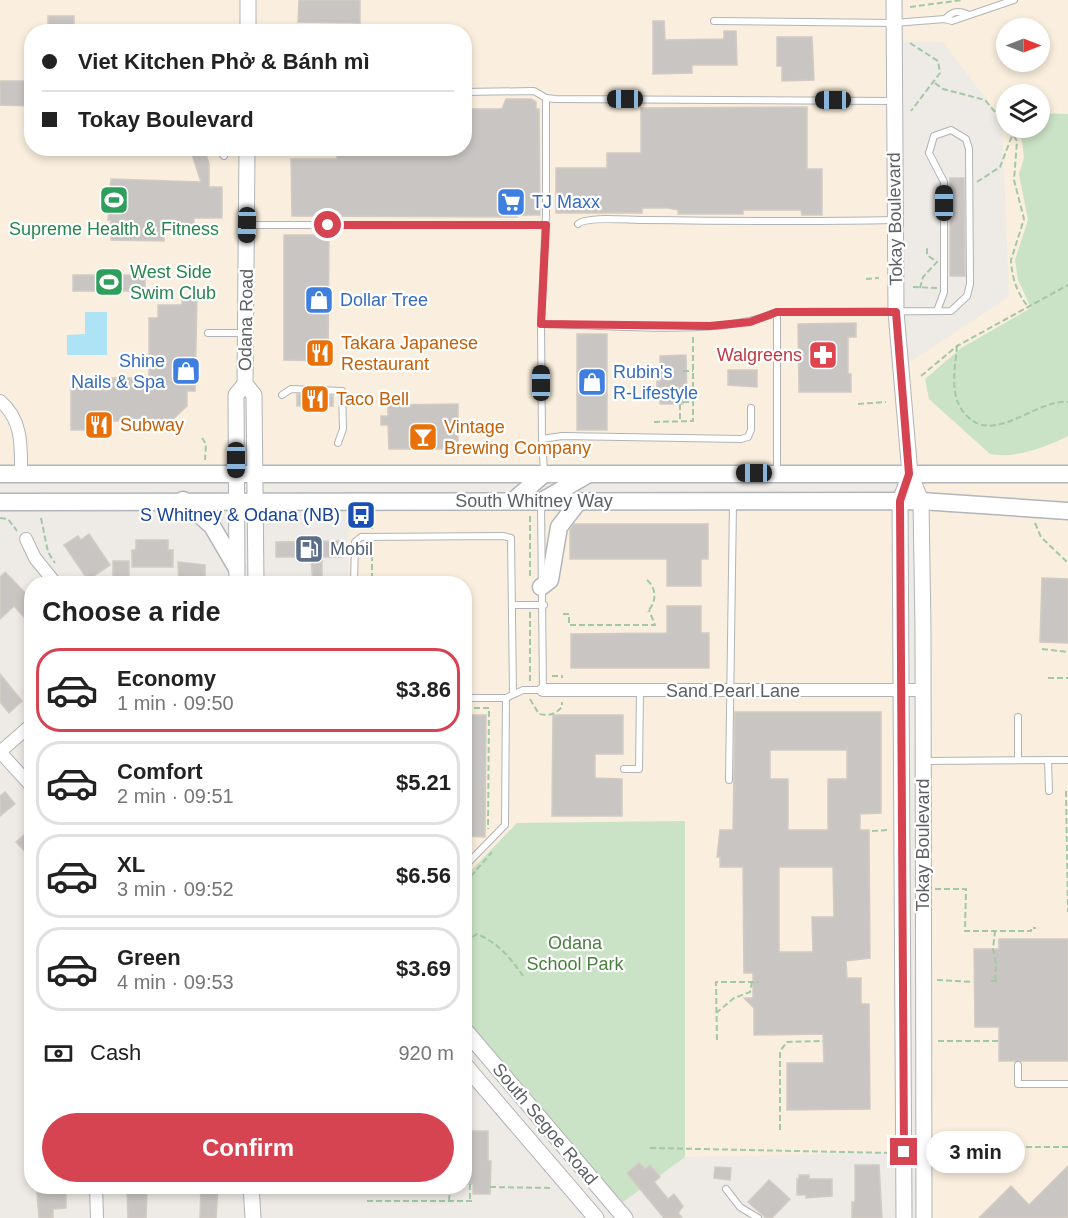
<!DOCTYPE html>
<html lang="en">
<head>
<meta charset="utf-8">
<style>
	:root { --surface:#fff; --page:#f2f2f2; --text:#222; --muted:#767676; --line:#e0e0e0; --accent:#d64351 }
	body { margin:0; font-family:Arial,sans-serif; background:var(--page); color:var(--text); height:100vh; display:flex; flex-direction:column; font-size:22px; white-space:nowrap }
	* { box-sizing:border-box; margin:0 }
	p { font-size:20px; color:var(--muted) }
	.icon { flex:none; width:33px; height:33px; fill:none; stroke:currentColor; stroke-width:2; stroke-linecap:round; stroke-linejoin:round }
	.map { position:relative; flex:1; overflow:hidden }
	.panel { position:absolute; left:24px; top:576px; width:448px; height:618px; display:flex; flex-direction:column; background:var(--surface); border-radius:24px; box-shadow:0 3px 9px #0003 }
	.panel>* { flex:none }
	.guide { position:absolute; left:24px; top:24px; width:448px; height:132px; border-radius:24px; box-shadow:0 3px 9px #0003; display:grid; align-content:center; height:132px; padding:0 18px; background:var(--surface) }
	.needle { width:39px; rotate:90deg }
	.tools { position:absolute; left:996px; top:18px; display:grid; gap:12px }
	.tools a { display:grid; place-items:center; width:54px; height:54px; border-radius:50%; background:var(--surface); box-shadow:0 3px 9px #0003; font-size:30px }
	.end { position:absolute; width:27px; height:27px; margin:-14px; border:8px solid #d64351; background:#fff; box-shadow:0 0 0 3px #fff }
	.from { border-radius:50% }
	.bubble { position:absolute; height:42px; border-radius:21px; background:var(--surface); box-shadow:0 3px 9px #0003; font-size:20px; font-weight:700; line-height:42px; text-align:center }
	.car { position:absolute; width:18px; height:36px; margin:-18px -9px; border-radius:8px; box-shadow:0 0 4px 2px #0007; background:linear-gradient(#222 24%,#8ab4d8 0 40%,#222 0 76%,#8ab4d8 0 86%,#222 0) }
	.guide b { display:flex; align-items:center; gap:21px; height:57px; font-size:22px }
	.guide b+b { border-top:2px solid var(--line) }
	.guide i { width:15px; height:15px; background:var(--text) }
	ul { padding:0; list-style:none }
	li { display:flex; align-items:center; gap:18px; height:84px; margin:0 12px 9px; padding:0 6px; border:3px solid var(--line); border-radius:24px }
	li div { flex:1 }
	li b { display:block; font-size:22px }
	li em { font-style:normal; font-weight:700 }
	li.current { border-color:var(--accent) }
	li>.icon { width:54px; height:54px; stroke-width:1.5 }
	h2 { padding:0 18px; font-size:27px; line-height:72px }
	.pay { display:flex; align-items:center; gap:15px; height:66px; padding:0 18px; font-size:22px }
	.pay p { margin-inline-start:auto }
	.cta { display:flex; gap:12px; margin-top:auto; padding:12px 18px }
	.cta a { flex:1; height:69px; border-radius:36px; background:var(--accent); color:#fff; font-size:24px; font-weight:700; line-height:69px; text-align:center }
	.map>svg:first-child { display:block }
</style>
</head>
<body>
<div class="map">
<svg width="1068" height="1218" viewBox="0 0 1068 1218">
	<rect width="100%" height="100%" fill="#eeeae6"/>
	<g fill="#faefde" fill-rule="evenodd">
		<path d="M0,0H1068V1218H924L921,501L906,473L255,474L254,395H236V474H0ZM1006,28H1040V62H1006ZM32,32H465V148H32ZM894,41L943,42L1002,120L1009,297L901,368ZM1006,94H1040V128H1006Z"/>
		<polygon points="349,499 900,501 904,1152 685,1157 685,821 517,823 465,877 465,584 348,584"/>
	</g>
	<g fill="#cae2c5">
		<path d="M1040,113L1068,114V436C1047,447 1013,459 990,454L929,399L925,379L961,348L1031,308L1018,280L1015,260L1028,220L1019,174L1024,158L1022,141L1017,131L1018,128H1040Z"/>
		<polygon points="685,821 685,1157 616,1207 465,1030 465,877 517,823"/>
	</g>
	<polygon fill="#aee3f5" points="85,312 107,312 107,355 67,355 67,335 85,334"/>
	<g fill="#c9c5c2" stroke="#d2cbc4" stroke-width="1.5" fill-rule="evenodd">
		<polygon points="299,0 360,0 360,23 298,22"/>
		<rect x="48" y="16" width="26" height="16"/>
		<polygon points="653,21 664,21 665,40 724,39 724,31 736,31 737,65 692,65 692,73 653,74"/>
		<polygon points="777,37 812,37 814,80 782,81 782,66 777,66"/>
		<polygon points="0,81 32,81 31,106 0,105"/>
		<polygon points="506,99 531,99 536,102 536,109 539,109 540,215 517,215 517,217 292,216 291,159 337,159 337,148 465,148 465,109 502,109"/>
		<polygon points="807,107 807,169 822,169 822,215 802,215 801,210 743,210 743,214 678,214 678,210 668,208 642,208 642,213 556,213 556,168 607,168 607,153 641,153 641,108"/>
		<polygon points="190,148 204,148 209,164 209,187 222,187 222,218 194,218 194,223 164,226 164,241 111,240 111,220 108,220 111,179 201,182"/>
		<polygon points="950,178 964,178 965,276 950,276"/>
		<polygon points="284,235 329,235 328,361 284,360"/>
		<rect x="73" y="275" width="72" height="16"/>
		<polygon points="182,296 197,296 195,391 187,391 187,406 171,421 111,421 111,430 71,430 71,387 110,387 110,378 149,378 149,318 158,318 158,305 182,305"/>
		<polygon points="856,323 856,337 848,337 848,374 851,374 851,392 799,392 798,324"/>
		<rect x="577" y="334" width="30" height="96"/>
		<polygon points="686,355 687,399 683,399 683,404 660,404 660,399 657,399 657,381 660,381 660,356"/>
		<polygon points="728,370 757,370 757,387 728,385"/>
		<polygon points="297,394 333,396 333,406 297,406"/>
		<polygon points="458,404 458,449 389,449 388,425 381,425 381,416 388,416 388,405"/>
		<polygon points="574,524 708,524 708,559 701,559 701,586 667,586 667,559 570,559 570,530"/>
		<polygon points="89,534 110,565 88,580 64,545 78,536 81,540"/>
		<polygon points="136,540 168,540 168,550 173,550 173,567 132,567 132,550 136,550"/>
		<polygon points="343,541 343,557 322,557 322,584 313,584 311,557 276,557 276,542"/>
		<rect x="113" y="561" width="16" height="23"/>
		<polygon points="178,562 205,565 205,579 195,579 195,584 179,584"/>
		<polygon points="5,572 32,600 32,626 14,606 0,619 0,577"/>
		<polygon points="1042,578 1068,579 1068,643 1040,642"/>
		<polygon points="667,606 701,606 701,633 709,633 709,668 571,668 571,634 667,633"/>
		<polygon points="0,674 22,701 9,713 0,702"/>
		<path d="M735,712H881V813L860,814V830H869L870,958L846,961L847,978H861V1004H869L870,1109L787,1110V1063H824L823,1034L754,1035V1008L744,998H753V973H744L743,867H720V857H717L720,830H733ZM770,750H847V779H828V830H788V779H770ZM779,867H833L834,917H812L813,952H779Z"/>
		<polygon points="465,715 486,715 485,837 465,836"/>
		<polygon points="553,715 623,715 623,754 595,754 595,778 622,779 622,816 552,816"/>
		<polygon points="5,792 15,804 0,816 0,796"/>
		<polygon points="32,828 32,859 16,842"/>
		<polygon points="999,939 1068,939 1068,1061 999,1061 999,1027 975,1027 974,949 999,949"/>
		<polygon points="465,1131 488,1131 488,1161 491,1161 490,1194 473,1194 473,1184 465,1184"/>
		<polygon points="639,1163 645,1169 650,1165 660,1177 654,1182 668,1199 674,1194 683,1206 678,1213 682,1218 664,1218 627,1173"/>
		<polygon points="855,1165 879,1165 882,1218 852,1218 852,1202 855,1202"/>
		<polygon points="1068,1166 1068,1218 979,1218 1011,1186 1029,1205"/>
		<polygon points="715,1167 731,1168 730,1180 714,1178"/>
		<polygon points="799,1175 809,1175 809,1179 832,1179 832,1196 806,1198 806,1195 797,1195 797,1179 799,1179"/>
		<polygon points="769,1180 790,1199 772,1218 766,1218 748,1202"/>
		<polygon points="201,1186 218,1186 216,1218 200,1218"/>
		<polygon points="127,1189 147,1189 146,1218 128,1218"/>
		<polygon points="37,1193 66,1193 66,1208 53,1209 53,1218 39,1218"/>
	</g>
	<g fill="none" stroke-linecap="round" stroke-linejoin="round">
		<g stroke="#b1b3b6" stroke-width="8">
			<g id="service">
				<path d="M945,19C952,12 957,10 967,14"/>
				<polyline points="714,21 894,23 945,19 952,21 1014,0"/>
				<polyline points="465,92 534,91 546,98 555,99 893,101"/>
				<polyline points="218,148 224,156"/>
				<polyline points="162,152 166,148"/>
				<path d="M578,224C586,216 627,220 641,220C725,221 809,222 893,220"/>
				<polyline points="248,225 546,225"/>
				<polyline points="777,312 777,473"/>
				<path d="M541,324C606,324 720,338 777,312L951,311L967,296L970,284L969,149L966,139L951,130L934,136L929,153L944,182V292L937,311"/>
				<polyline points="208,333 246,333"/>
				<polyline points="282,395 291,389 342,391 343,429 338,443"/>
				<polyline points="542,439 562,436 741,439 748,437 751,430 751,408"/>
				<polyline points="544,472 542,439 541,324 546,215 546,98"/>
				<polyline points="354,584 355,542 361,537 503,536 511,538 513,694"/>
				<polyline points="513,605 544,605"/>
				<polyline points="465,698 506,698 523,690 543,690 541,504"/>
				<polyline points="1018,717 1018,760"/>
				<polyline points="1048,760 1049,791"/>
				<polyline points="923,761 1068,760"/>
				<polyline points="624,769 639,769 640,691"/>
				<polyline points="729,780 733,502"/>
				<polyline points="465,866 505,825 506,698"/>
				<polyline points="1018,1065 1018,1084 1068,1084"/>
				<polyline points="726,1189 740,1207 758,1218"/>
			</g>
		</g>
		<g stroke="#b1b3b6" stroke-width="14">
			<g id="minor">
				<path d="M0,401C23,420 21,447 21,474"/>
				<polyline points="26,539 35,558 56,584"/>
				<polyline points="543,690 923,690"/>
				<polyline points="0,752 32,787"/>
				<polyline points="0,752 32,724"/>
				<polyline points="96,1186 97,1218"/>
			</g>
		</g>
		<g stroke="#b1b3b6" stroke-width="17">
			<g id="tertiary">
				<polyline points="894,0 896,312 910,474 921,501 923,629 924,1218"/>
				<polyline points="248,32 248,0"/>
				<polyline points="247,148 245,384 254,395 256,584"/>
				<polyline points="237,584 236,395 245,384"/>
				<polyline points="465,1030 625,1218"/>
				<polyline points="465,1065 596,1218"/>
				<polyline points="251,1186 253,1218"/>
				<polyline points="904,1218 900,501 910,474"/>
			</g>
		</g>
		<g stroke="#b2b5b9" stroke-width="19">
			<g id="secondary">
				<polyline points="0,474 1068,474"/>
				<polyline points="183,500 212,526 236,567"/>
				<polyline points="513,501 544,474"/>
				<polyline points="542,501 587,475"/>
				<polyline points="0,502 921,501 1068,511"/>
				<polyline points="541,587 550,580 559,527 579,501"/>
			</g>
		</g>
		<g stroke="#a2c8a6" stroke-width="2" stroke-dasharray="6 3" stroke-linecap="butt">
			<polyline points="910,7 962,0"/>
			<polyline points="910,43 938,61 940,73 911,111"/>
			<polyline points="935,83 943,89 985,100 1006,125"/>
			<polyline points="1020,94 1020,90"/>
			<path d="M1009,128L1017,141L1014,180L1024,219L1011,260C1012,279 1017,293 1029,308"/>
			<polyline points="977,182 1000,167 1015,128"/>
			<polyline points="866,279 879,278"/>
			<polyline points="913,287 937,288"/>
			<polyline points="920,288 923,277 937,262 927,255 927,246"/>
			<path d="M957,346C955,370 948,399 968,417C996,444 1036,399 1068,402"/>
			<polyline points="683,371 693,371"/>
			<polyline points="921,376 957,346 1068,285"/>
			<polyline points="683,402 693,402"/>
			<polyline points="680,404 680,421"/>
			<polyline points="858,404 886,402"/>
			<polyline points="654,422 693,421 693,334"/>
			<polyline points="202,438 206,444 205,460"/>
			<polyline points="530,516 530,579"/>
			<polyline points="372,517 372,529"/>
			<polyline points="0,518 8,519 17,531"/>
			<polyline points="41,518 48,552 55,563"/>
			<polyline points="1035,523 1041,537 1068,563"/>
			<polyline points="372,546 372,584"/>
			<polyline points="66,577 72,584"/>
			<path d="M647,580C657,589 657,602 647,612"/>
			<polyline points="530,612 530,681"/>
			<polyline points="563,614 569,614 569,625 655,625 649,610"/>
			<polyline points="1042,649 1068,652"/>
			<polyline points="552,676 562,676 562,678"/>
			<polyline points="1048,678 1068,678"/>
			<path d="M530,699L539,714C549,716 554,715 562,707V702"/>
			<polyline points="465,708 489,708 488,829"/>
			<polyline points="1066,791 1068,912"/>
			<polyline points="872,831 888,830"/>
			<polyline points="465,883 492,852"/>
			<polyline points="935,889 966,889 965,931 1031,931 1031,928 1036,928"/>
			<path d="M465,942L477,934C498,943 510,957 523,976"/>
			<polyline points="937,980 973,982"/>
			<polyline points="991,981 997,981"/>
			<polyline points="995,981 996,964 993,949 995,931"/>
			<polyline points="716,1013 734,998 750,992 752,982"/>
			<polyline points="717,1040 716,982 759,982"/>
			<polyline points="938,1041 998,1041"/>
			<polyline points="780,1130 780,1051 787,1042 823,1041"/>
			<polyline points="936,1147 1068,1147"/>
			<polyline points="650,1148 893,1153"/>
			<polyline points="470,1184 470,1201"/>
			<polyline points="490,1187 553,1188"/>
			<polyline points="367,1201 472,1201"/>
			<polyline points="449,1201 450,1189"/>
		</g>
		<use href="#service" stroke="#fff" stroke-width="6"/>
		<use href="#minor" stroke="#fff" stroke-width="12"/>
		<use href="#tertiary" stroke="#fff" stroke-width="15"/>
		<use href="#secondary" stroke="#fff" stroke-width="16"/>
	</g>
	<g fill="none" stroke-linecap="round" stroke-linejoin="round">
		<polyline stroke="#d64351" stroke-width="8" points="328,225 546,225 541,324 710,326 750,322 777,312 896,312 909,474 900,501 904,1152"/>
	</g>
	<defs>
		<g id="stadium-square" transform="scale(1.5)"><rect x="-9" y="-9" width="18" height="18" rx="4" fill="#2e9e5b" stroke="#fff"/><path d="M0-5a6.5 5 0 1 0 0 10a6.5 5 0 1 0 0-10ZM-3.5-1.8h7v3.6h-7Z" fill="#fff"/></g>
		<g id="supermarket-square" transform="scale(1.5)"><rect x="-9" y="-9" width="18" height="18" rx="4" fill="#3f7fe0" stroke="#fff"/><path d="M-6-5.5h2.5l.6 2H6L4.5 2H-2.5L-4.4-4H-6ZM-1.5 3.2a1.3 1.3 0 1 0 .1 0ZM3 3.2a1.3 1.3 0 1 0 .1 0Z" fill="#fff"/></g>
		<g id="shop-square" transform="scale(1.5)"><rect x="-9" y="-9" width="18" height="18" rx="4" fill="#3f7fe0" stroke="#fff"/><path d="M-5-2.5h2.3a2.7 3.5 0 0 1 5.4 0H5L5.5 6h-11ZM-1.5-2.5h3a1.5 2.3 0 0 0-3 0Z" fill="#fff"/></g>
		<g id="restaurant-square" transform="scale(1.5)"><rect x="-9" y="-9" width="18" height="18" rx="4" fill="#e8710a" stroke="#fff"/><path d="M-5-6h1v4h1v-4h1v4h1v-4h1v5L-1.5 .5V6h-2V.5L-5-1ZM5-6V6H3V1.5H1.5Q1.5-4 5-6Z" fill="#fff"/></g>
		<g id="pharmacy-square" transform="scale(1.5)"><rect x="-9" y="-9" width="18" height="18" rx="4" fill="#e0444e" stroke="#fff"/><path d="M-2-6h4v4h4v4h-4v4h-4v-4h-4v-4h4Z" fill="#fff"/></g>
		<g id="bar-square" transform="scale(1.5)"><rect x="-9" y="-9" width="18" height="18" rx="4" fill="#e8710a" stroke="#fff"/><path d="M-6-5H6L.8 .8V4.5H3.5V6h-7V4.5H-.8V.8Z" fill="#fff"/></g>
		<g id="bus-square" transform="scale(1.5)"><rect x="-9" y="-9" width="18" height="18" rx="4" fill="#1a4fb4" stroke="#fff"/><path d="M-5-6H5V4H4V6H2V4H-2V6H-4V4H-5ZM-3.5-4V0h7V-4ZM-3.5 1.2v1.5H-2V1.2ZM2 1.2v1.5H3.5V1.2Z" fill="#fff"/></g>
		<g id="fuel-square" transform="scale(1.5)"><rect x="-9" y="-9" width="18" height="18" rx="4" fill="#5c6f8a" stroke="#fff"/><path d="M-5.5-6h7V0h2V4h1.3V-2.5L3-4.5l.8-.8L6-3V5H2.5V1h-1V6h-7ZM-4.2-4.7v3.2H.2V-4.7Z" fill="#fff"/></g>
	</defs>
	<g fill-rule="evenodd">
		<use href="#stadium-square" x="114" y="200"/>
		<use href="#supermarket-square" x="511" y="202"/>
		<use href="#stadium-square" x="109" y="282"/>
		<use href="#shop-square" x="319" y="300"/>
		<use href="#restaurant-square" x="320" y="353"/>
		<use href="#pharmacy-square" x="823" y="355"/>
		<use href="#shop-square" x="186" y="371"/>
		<use href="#shop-square" x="592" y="382"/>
		<use href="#restaurant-square" x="315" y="399"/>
		<use href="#restaurant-square" x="99" y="425"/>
		<use href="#bar-square" x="423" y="437"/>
		<use href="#bus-square" x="361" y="515"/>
		<use href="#fuel-square" x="309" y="549"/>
	</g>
	<g text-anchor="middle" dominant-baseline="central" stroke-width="4.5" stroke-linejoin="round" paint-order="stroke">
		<g font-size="18" fill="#366cbe" stroke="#fff" text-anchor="start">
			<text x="532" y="202">TJ Maxx</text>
			<text x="340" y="300">Dollar Tree</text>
			<text x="165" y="361" text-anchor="end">Shine<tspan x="165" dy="21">Nails &amp; Spa</tspan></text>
			<text x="613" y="372">Rubin's<tspan x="613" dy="21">R-Lifestyle</tspan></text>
		</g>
		<g font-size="18" fill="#5d6164" stroke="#fff">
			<text transform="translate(895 219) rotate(-91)">Tokay Boulevard</text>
			<text transform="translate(246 320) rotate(-89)">Odana Road</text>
			<text x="534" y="501">South Whitney Way</text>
			<text x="733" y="691">Sand Pearl Lane</text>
			<text transform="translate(923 845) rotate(-90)">Tokay Boulevard</text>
			<text transform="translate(545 1124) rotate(50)">South Segoe Road</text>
		</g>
		<g font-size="18" fill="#27864d" stroke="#fff">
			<text x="114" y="229">Supreme Health &amp; Fitness</text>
			<text x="130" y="272" text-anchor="start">West Side<tspan x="130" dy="21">Swim Club</tspan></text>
		</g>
		<g font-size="18" fill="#c56008" stroke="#fff" text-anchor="start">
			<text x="341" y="343">Takara Japanese<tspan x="341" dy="21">Restaurant</tspan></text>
			<text x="336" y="399">Taco Bell</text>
			<text x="120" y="425">Subway</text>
			<text x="444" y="427">Vintage<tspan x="444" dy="21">Brewing Company</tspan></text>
		</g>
		<g font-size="18" fill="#be3a42" stroke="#fff" text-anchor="end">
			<text x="802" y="355">Walgreens</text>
		</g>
		<g font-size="18" fill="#164399" stroke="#fff" text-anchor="end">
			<text x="340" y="515">S Whitney &amp; Odana (NB)</text>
		</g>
		<g font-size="18" fill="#4e5e75" stroke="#fff" text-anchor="start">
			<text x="330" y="549">Mobil</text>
		</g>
		<g font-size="18" fill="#48813f" stroke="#fff">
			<text x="575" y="943">Odana<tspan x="575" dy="21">School Park</tspan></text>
		</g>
	</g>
</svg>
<div class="tools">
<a><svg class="needle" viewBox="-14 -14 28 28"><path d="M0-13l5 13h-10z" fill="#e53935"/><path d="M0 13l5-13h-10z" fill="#767676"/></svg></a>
<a><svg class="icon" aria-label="layers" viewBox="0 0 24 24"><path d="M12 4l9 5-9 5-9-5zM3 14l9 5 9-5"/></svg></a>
</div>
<i class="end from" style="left:328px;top:225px"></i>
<i class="end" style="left:904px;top:1152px"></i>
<div class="bubble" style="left:926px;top:1131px;width:99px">3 min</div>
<i class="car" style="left:625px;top:99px;rotate:270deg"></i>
<i class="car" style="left:833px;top:100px;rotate:270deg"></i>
<i class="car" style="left:944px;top:203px;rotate:0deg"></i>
<i class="car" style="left:247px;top:225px;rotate:181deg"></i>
<i class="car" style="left:541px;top:383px;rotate:0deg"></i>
<i class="car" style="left:236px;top:460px;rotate:180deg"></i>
<i class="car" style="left:754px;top:473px;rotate:270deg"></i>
<div class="guide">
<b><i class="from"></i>Viet Kitchen Phở &amp; Bánh mì</b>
<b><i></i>Tokay Boulevard</b>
</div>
<section class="panel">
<h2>Choose a ride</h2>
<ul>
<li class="current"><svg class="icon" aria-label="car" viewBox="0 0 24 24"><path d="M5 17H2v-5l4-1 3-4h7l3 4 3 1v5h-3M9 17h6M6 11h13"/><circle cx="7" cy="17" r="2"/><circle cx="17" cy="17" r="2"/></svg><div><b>Economy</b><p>1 min · 09:50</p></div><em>$3.86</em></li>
<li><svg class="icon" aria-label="car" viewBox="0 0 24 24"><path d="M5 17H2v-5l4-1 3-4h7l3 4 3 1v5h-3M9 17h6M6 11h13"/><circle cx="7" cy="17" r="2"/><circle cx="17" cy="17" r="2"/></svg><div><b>Comfort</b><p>2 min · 09:51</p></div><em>$5.21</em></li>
<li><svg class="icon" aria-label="car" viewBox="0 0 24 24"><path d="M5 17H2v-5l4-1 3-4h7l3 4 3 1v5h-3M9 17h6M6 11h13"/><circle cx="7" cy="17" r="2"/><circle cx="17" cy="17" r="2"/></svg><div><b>XL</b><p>3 min · 09:52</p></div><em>$6.56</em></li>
<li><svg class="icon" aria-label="car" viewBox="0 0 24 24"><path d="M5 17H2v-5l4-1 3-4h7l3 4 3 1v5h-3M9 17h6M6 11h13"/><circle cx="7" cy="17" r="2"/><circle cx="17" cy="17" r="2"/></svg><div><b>Green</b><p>4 min · 09:53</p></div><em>$3.69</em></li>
</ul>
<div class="pay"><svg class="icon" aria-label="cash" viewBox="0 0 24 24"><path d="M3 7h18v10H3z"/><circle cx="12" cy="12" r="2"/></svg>Cash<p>920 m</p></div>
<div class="cta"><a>Confirm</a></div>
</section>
</div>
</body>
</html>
